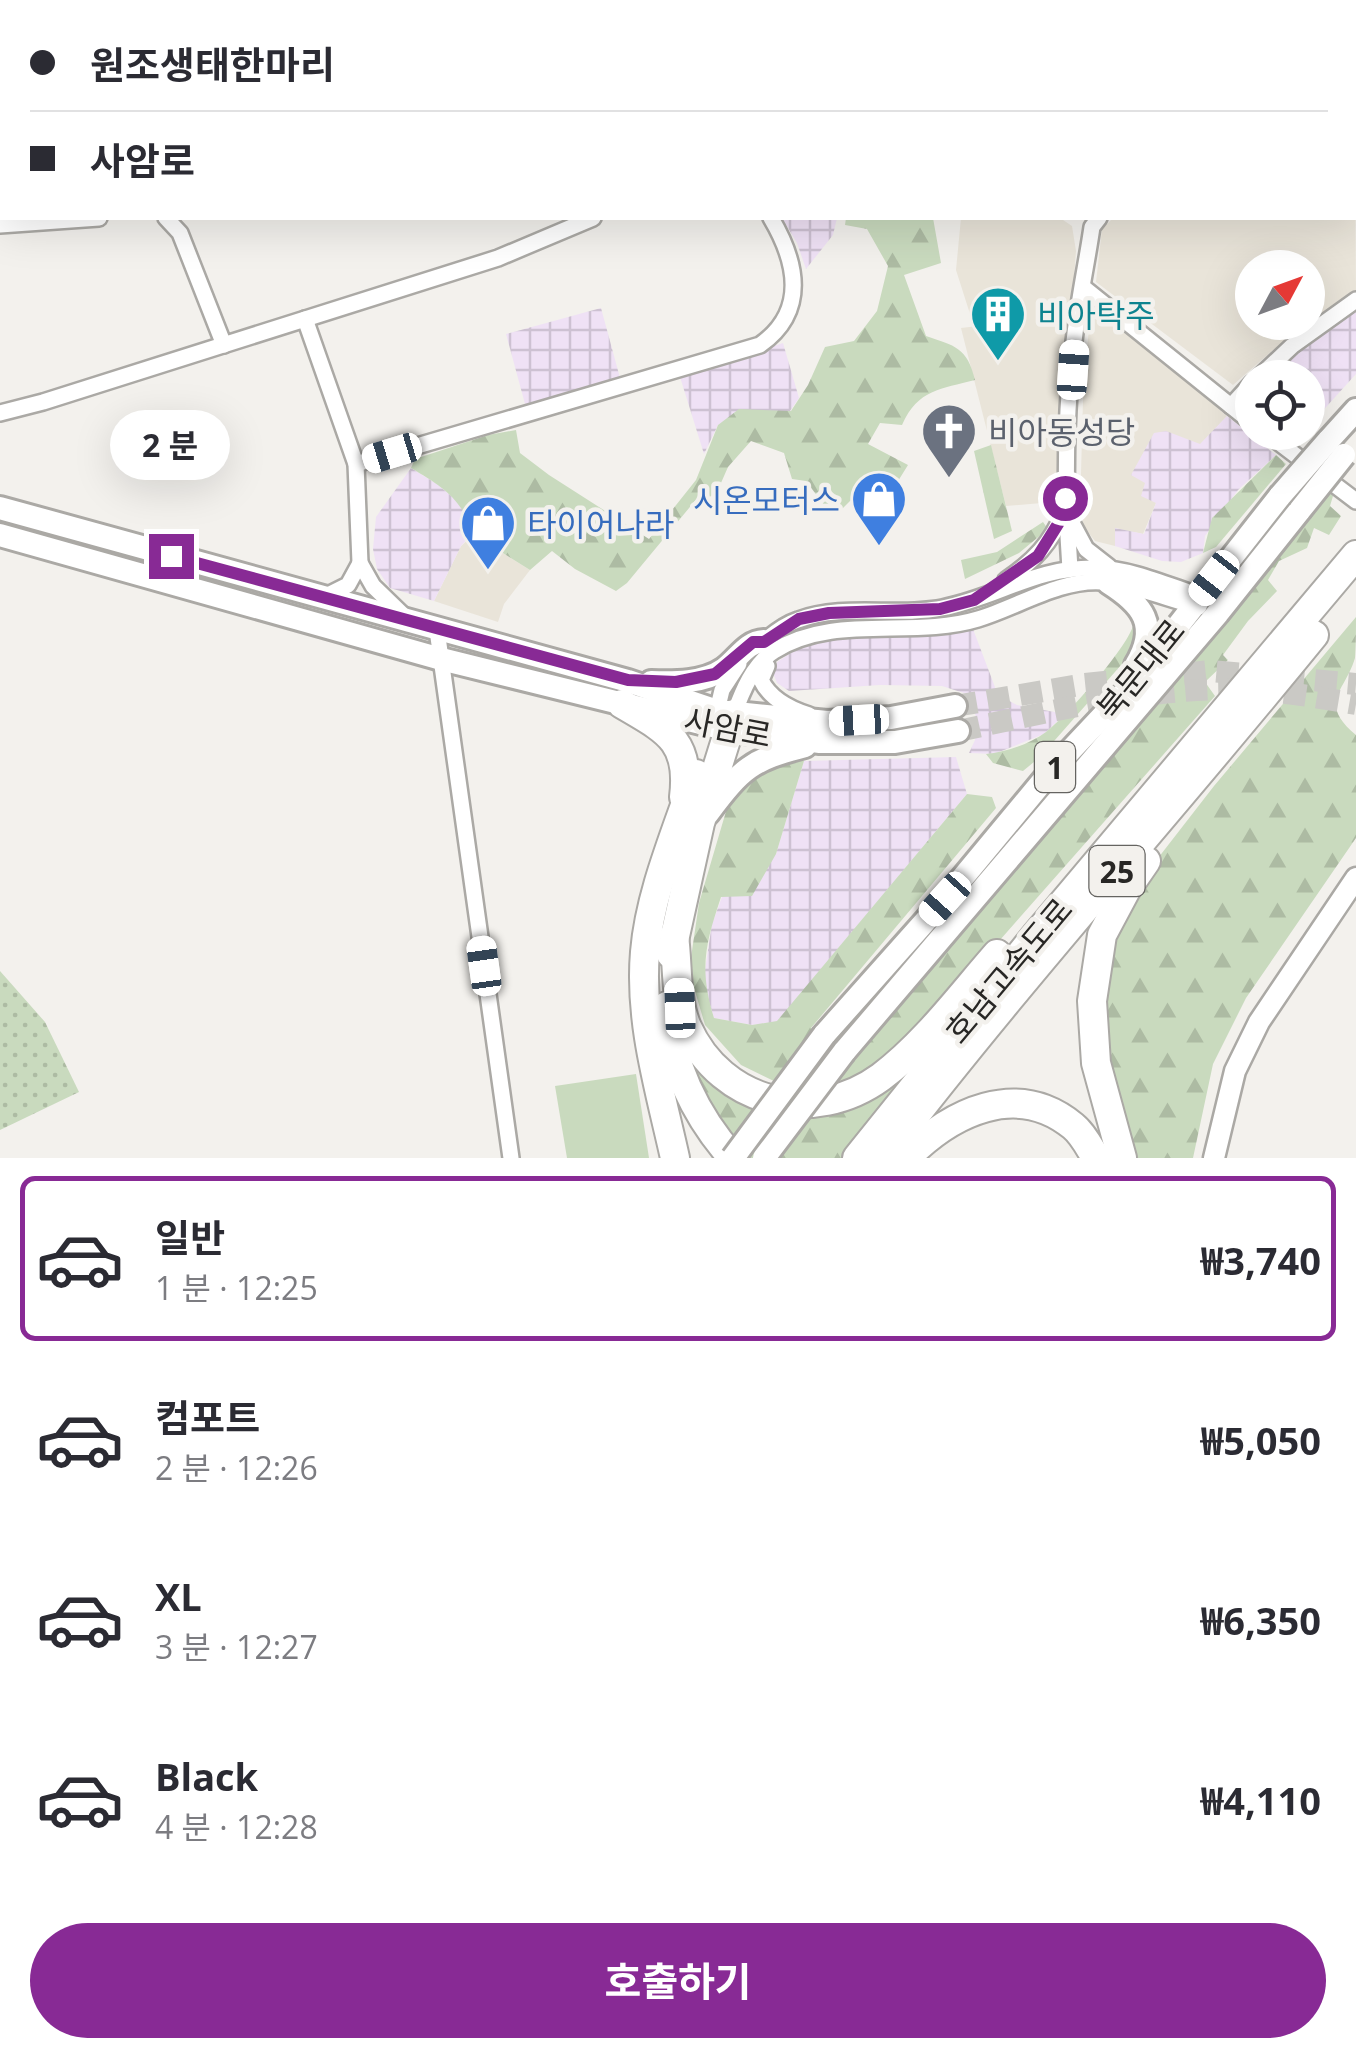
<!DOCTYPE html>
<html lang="ko">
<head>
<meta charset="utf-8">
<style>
	:root { --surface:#fff; --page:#f7f7f7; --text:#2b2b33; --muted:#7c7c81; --line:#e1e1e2; --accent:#882a95 }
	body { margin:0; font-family:"Open Sans","Noto Sans KR",sans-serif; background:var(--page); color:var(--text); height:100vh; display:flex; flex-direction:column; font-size:38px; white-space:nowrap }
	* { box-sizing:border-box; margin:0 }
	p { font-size:32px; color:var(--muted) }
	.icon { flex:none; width:55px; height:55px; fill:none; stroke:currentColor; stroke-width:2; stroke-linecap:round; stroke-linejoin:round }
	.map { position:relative; height:1158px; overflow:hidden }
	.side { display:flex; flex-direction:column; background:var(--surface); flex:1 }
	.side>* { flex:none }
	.guide { position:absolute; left:0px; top:0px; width:1358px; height:220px; box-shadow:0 10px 40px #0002; display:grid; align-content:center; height:220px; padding:0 30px; background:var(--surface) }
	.needle { width:65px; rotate:49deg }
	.buttons { position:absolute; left:1235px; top:250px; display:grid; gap:20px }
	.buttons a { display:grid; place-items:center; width:90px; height:90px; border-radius:50%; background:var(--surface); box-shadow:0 10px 40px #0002; font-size:50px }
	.end { position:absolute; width:45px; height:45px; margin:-22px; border:12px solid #882a95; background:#fff; box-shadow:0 0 0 5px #fff }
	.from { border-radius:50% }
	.bubble { position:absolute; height:70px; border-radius:35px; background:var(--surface); box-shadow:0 10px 40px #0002; font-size:32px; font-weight:700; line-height:70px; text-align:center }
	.car { position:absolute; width:30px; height:60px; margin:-30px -15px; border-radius:12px; box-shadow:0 0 8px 2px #0007; background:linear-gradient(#fff 24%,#345 0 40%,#fff 0 76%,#345 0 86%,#fff 0) }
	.guide b { display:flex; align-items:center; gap:35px; height:95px; font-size:38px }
	.guide b+b { border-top:2px solid var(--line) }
	.guide i { width:25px; height:25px; background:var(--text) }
	ul { padding:18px 0 0; list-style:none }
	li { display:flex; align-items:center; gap:30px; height:165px; margin:0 20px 15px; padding:0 10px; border:5px solid transparent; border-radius:15px }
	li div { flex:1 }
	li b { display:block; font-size:38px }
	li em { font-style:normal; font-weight:700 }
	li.selected { border-color:var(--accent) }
	li>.icon { width:90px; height:90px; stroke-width:1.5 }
	.primary-button { display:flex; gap:20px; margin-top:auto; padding:20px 30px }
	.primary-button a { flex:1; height:115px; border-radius:60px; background:var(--accent); color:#fff; font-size:40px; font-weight:700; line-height:115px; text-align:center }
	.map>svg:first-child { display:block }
</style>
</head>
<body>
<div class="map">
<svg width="1356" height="1158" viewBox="0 0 1356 1158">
	<defs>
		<pattern id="industrial-grid" width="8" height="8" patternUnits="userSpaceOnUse" patternTransform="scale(2.5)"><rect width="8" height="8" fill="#efe1f5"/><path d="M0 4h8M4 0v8" fill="none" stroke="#cdc1d2"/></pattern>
		<pattern id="grass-dots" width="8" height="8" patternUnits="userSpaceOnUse" patternTransform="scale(2.5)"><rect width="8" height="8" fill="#c9dabe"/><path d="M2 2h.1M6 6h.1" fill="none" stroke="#adbba3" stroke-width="1.8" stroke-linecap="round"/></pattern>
		<pattern id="forest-firs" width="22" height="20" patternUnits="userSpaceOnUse" patternTransform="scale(2.5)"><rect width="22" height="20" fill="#c9dabe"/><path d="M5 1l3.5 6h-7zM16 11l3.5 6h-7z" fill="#adbba3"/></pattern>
	</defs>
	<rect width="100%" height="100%" fill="#f3f1ed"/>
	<g fill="#e9e4d9" fill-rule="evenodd">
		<path d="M1355,131L1356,294L1273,350L1233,385L1096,282L1102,229L1113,218H1355ZM1252,268H1308V322H1252Z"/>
		<polygon points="961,218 1060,218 1072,226 1076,251 1058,496 1053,502 1006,506 961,328 1011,322 1011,308 970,314 956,270"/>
		<polygon points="1094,313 1106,316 1146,346 1227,416 1200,445 1187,440 1145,483 1156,503 1143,534 1115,528 1115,546 1095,541 1084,527 1080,510 1083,400 1090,315"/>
		<polygon points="471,537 487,543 530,570 504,604 498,622 434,601 461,546"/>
	</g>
	<g fill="url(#industrial-grid)">
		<polygon points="782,218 837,218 833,235 806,269 797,243"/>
		<polygon points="1356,307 1356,374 1308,427 1308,378 1266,378"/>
		<polygon points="601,308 620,378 525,404 506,334"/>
		<polygon points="783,343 799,398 790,411 718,425 704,454 680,377"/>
		<polygon points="1227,416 1276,455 1238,490 1205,536 1203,553 1181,562 1162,561 1115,546 1115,528 1144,534 1156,503 1141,496 1145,483 1131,475 1154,433 1166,431 1200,444"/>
		<polygon points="411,468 437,484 462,505 474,532 461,546 434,601 390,588 377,569 373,549 376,517"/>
		<polygon points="973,629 998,695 1017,705 1065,714 1044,734 994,754 969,753 975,740 977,721 970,695 942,686 880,685 789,691 777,683 773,673 777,662 811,640 846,636 917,637"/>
		<polygon points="956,757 967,794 777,1022 752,1025 714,1018 703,983 712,924 722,897 776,854 804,761"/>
	</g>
	<polygon fill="url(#grass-dots)" points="0,971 45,1022 79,1092 0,1130"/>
	<g fill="url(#forest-firs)">
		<path d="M846,218H933L941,263L904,275L926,336C955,346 967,347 975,380C941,389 918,389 902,425L880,423L868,444L908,465L890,494L867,484L836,515L824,505L806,481L792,479L784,453L751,441L728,467L717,492L708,498L699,496L627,583L616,591L575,569L552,551L530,570L487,543L471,537L474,532C459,497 443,487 411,468L415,459L488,435L516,430L520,453L549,475L649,539L696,480L718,425L739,409L791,411L808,385L825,347L854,341L877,311L888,266L867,229L845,225Z"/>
		<polygon points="991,445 1012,531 994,539 974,451"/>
		<polygon points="1276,455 1286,464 1216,547 1203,553 1212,518"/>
		<path d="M1326,491L1333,496L1330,506L1341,516L1329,535L1314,528L1307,548L1279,561L1268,580L1277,591L1248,621L1223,655L1228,660L1205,682L1215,696L978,965L872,1073L831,1088L782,1085L741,1065L705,1025L689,971L699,903L732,791L772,759L804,761L776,854L752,896L721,897C705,945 699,969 714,1018L752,1025L777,1021L967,794L992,797L996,808L811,1028L852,1061L1149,711Z"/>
		<polygon points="1043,522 1048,529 1019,553 965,579 961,560 997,552"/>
		<path d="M1356,617C1356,630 1356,646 1355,658C1345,692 1317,702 1356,735V838L1246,998L1213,1064L1193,1158H1137L1108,1072L1104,1018L1119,924L1148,871L1214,786Z"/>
		<path d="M1141,625L1137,647L1040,757L1023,771L993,763L986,754C1006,752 1030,744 1046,732C1067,716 1126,649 1133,626Z"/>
		<path d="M686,1037L753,1099L903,1076L906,1080L845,1158H749C712,1117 697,1091 686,1037Z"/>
	</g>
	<polygon fill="#c9dabe" points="636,1074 649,1158 567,1158 555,1086"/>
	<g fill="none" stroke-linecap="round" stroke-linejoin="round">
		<g stroke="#cac9c5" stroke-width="22" stroke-dasharray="22 11" stroke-linecap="butt">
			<polyline points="955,706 1085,684 1211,671 1356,684"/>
			<path d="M958,731C1043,713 1130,692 1217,689C1263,688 1311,696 1356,704"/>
		</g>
		<g stroke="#aba9a5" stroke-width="20">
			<g id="street">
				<polyline points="807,0 810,2"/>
				<polyline points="939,0 942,2"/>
				<polyline points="1018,0 1022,2"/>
				<polyline points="1265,0 1268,2"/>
				<polyline points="958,2 960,0"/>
				<polyline points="1129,2 1138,0"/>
				<polyline points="1337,2 1341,0"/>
				<polyline points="166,218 180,233 224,345"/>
				<polyline points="0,225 99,218"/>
				<polyline points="1083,287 1252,423"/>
				<polyline points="305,319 356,464 360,563"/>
				<polyline points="1258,378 1292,346 1356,300"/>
				<polyline points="1231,406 1252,383"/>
				<polyline points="0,413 43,402 498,258 593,218"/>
				<polyline points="1265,432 1356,501"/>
				<path d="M356,464L760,345C808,311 797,262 771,218"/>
				<polyline points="1071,521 1086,549 1109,567"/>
				<path d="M1070,569C1064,485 1065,396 1078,312C1082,283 1088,255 1092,227L1099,218"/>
				<path d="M1006,580C1034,561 1051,543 1064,512"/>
				<polyline points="322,598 348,585 360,563 373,586 405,617"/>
				<polyline points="437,630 511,1158"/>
				<path d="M760,645C771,635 783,625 798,620C843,603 896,617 942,608C999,597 1034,567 1096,568C1134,569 1171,587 1207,598"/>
				<path d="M767,666L761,680C770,699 790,709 809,715"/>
				<polyline points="717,711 722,690 739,664"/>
				<path d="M734,714C742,692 753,664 774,651C835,613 912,639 978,619C1018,607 1060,579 1102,582C1134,585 1168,599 1199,607"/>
			</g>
		</g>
		<g stroke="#aba9a5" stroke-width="25">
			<polyline id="secondary" points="1214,1158 1235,1071 1259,1022 1356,878"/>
		</g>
		<g stroke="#aba9a5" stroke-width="28">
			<g id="primary">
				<polyline points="1328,441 1356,410"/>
				<polyline points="0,508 628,681 717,711 827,722 891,718 955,706"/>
				<polyline points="0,535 441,659 729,730 820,742 895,742 958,731"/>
				<path d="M1109,583C1142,604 1160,625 1136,665"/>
				<path d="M651,682C674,683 704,683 724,669C739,658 746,642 764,641"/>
				<path d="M708,813C742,768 751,760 805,746"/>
				<polyline points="824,1035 945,899 1052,770 1130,687 1280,496"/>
				<polyline points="844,1052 1218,613 1300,510"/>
			</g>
		</g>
		<g stroke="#aba9a5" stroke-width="32">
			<g id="highway">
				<path d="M622,704C666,730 691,740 684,797"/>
				<path d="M674,936C678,965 675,1000 687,1027C722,1105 814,1126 881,1077C925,1044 961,995 997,954"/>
				<polyline points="671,954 700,823 734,714"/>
				<path d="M667,1006C669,1062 696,1117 733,1158"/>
				<path d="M675,1158C660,1090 639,1022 645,952C650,892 677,831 696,774"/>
				<polyline points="857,1158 1037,934 1356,555"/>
				<path d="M882,1158C1019,979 1171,811 1314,635"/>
				<path d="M906,1158C951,1112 1017,1080 1073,1126C1083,1134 1090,1148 1096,1158"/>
				<polyline points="1122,1158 1096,1063 1092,1001 1102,935 1126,890 1146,861"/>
			</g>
		</g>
		<use href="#street" stroke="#fff" stroke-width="15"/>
		<use href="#secondary" stroke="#fff" stroke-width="20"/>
		<use href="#primary" stroke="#fff" stroke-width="22"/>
		<use href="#highway" stroke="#fff" stroke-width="28"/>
		<g stroke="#aba9a5" stroke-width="28" stroke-linecap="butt">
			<g id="primary-bridge">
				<polyline points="1280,496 1328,441"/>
				<polyline points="1300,510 1344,455"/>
				<polyline points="733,1158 824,1035"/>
				<polyline points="764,1158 844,1052"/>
			</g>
		</g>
		<use href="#primary-bridge" stroke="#fff" stroke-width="22"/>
	</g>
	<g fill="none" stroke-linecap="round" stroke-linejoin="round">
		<polyline stroke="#882a95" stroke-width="12" points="171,556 628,680 676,682 715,674 753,642 764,642 799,619 829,613 940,609 974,600 1038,556 1058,524 1066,508 1065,498"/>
	</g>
	<defs>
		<g id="building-pin" transform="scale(2.875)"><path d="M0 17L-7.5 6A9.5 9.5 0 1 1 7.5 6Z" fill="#0f9aa8" stroke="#f3f1ed"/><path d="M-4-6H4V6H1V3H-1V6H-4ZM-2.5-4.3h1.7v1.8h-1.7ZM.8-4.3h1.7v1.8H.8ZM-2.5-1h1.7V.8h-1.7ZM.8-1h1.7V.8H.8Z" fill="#fff"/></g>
		<g id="church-pin" transform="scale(2.875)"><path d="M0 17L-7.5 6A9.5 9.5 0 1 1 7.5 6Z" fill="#6b7280" stroke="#f3f1ed"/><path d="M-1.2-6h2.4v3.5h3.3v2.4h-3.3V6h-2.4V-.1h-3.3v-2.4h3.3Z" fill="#fff"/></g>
		<g id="shop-pin" transform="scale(2.875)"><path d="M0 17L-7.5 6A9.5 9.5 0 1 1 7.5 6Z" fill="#3f7fe0" stroke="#f3f1ed"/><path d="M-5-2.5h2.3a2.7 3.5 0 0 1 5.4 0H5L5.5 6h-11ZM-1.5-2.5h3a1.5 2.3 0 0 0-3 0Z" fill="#fff"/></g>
	</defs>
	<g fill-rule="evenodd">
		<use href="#building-pin" x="998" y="314"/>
		<use href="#church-pin" x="949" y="431"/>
		<use href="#shop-pin" x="879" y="499"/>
		<use href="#shop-pin" x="488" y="523"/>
	</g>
	<g text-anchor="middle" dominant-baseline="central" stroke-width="9" stroke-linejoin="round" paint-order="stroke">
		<g fill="#f3f1ed" stroke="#656461" stroke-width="2.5">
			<rect x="1035" y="742" width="40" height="50" rx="8"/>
			<rect x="1089.5" y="846" width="55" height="50" rx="8"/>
		</g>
		<g font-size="30" font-weight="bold" fill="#282725">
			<text x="1055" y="767">1</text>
			<text x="1117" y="871">25</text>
		</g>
		<g font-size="32" fill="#0d838f" stroke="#f3f1ed" text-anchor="start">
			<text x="1037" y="314">비아탁주</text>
		</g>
		<g font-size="32" fill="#5b616d" stroke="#f3f1ed" text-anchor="start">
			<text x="988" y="431">비아동성당</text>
		</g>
		<g font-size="32" fill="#366cbe" stroke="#f3f1ed" text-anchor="end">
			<text x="840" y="499">시온모터스</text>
			<text x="527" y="523" text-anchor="start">타이어나라</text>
		</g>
		<g font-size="32" fill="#282725" stroke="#f3f1ed">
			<text transform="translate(1140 669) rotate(-51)">북문대로</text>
			<text transform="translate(728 727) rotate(11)">사암로</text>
			<text transform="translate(1008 970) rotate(-50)">호남고속도로</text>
		</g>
	</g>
</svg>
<div class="buttons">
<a><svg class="needle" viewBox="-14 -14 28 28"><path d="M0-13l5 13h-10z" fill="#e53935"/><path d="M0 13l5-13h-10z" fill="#7c7c81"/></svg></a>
<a><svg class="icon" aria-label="locate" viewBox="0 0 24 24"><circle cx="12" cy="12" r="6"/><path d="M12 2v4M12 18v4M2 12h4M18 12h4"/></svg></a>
</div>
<i class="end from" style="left:1065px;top:498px"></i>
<i class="end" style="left:171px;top:556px"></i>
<div class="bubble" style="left:110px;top:410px;width:120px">2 분</div>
<i class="car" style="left:1073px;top:370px;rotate:4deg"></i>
<i class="car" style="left:392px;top:453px;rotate:253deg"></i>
<i class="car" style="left:1214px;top:578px;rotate:218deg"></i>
<i class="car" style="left:859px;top:720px;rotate:267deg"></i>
<i class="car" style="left:945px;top:899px;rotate:222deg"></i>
<i class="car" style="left:484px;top:966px;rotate:352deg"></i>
<i class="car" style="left:680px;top:1008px;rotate:358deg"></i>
<div class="guide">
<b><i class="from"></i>원조생태한마리</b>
<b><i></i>사암로</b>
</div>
</div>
<section class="side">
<ul>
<li class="selected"><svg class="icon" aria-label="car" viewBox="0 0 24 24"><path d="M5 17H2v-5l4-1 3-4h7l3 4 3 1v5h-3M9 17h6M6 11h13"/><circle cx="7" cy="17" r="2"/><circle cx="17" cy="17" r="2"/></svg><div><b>일반</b><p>1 분 · 12:25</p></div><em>₩3,740</em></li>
<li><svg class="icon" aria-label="car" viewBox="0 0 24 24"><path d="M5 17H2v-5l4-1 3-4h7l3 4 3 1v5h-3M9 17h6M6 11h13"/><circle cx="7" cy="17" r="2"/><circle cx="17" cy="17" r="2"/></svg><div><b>컴포트</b><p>2 분 · 12:26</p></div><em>₩5,050</em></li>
<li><svg class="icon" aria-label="car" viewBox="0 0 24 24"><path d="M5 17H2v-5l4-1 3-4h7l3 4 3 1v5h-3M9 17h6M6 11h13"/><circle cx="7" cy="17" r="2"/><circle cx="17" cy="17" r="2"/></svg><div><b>XL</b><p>3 분 · 12:27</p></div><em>₩6,350</em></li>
<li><svg class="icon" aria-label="car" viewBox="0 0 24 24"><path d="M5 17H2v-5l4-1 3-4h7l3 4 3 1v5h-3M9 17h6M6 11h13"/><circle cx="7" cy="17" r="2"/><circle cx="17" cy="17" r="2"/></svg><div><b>Black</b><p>4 분 · 12:28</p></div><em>₩4,110</em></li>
</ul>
<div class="primary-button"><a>호출하기</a></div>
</section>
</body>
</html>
